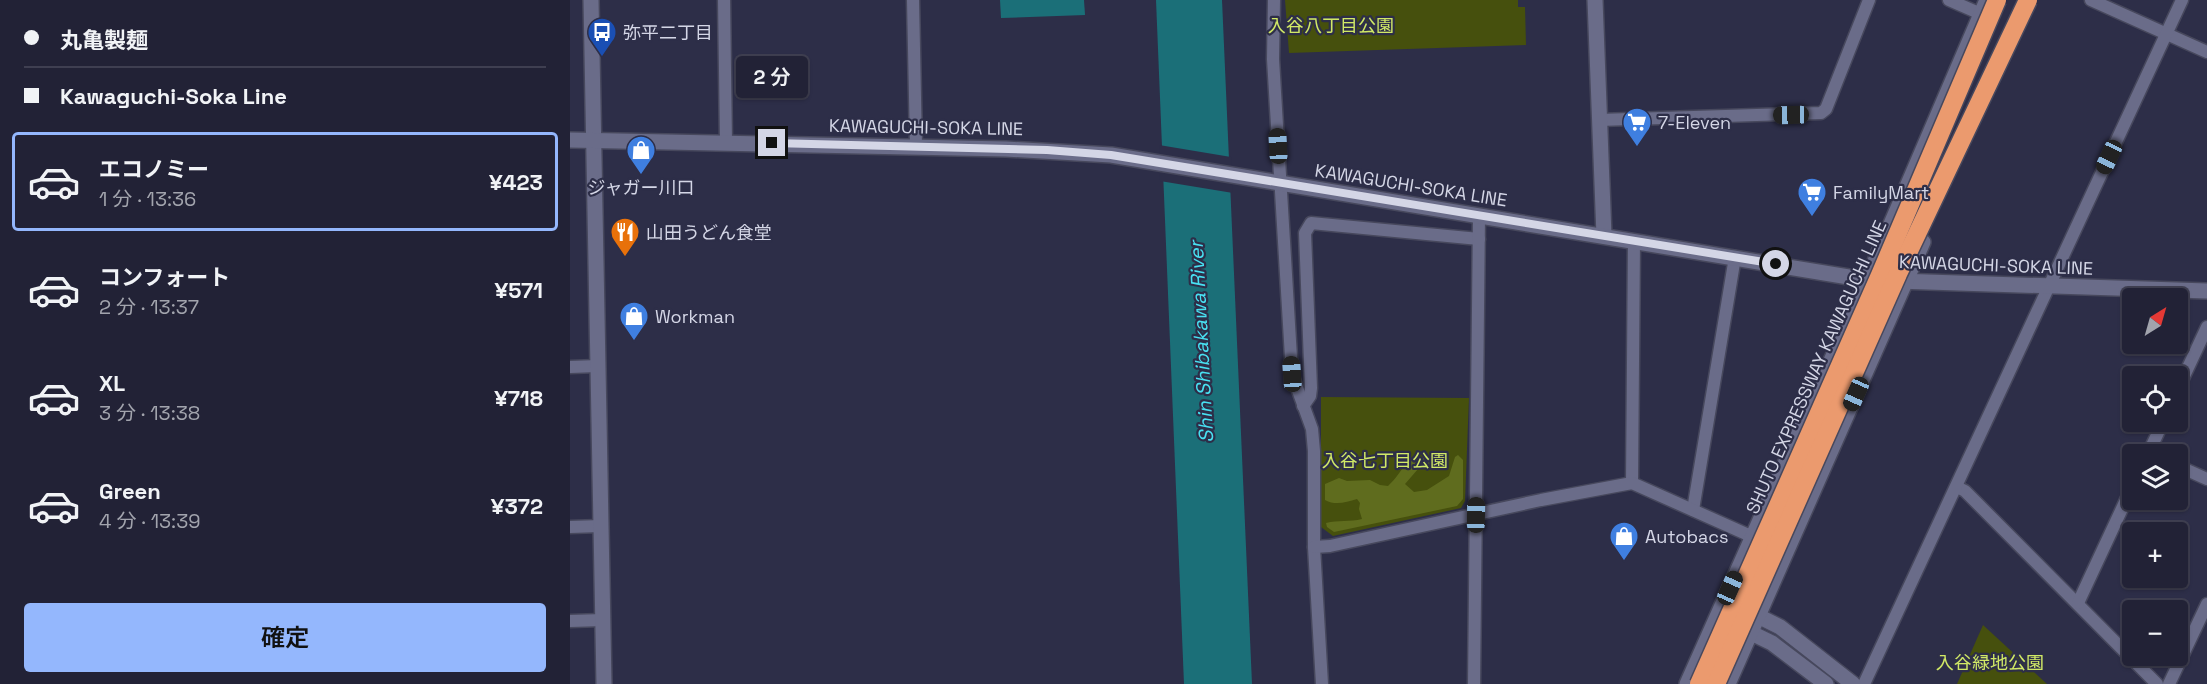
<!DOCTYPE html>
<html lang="ja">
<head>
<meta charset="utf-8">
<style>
	:root { --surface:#222236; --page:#2e2f42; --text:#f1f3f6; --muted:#a2a4ad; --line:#3f3f51; --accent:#94b7fd }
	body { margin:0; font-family:"Space Grotesk","Noto Sans JP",sans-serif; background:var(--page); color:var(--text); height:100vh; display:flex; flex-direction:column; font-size:22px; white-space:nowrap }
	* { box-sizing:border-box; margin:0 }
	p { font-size:20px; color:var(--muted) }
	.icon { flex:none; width:33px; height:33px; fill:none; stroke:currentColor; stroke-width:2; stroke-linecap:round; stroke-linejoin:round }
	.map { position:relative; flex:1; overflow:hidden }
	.details { display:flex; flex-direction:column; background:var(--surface); width:570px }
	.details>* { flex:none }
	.guide { display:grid; align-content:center; height:132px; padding:0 24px; background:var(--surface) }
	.needle { width:39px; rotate:37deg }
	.buttons { position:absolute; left:1552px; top:288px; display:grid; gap:12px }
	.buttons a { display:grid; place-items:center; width:66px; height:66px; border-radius:6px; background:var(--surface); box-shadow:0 2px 4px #0004,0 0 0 2px var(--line); font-size:30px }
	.end { position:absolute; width:27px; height:27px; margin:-14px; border:8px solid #d4d6e6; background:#111; box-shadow:0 0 0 3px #111 }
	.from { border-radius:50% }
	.bubble { position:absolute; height:42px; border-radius:6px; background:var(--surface); box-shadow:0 2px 4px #0004,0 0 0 2px var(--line); font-size:20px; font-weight:600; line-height:42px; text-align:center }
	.car { position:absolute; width:18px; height:36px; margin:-18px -9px; border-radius:8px; box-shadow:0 0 4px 2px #0007; background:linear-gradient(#222 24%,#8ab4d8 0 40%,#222 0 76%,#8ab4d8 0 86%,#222 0) }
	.guide b { display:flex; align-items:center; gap:21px; height:57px; font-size:22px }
	.guide b+b { border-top:2px solid var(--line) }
	.guide i { width:15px; height:15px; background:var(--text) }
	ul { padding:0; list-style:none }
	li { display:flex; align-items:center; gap:18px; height:99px; margin:0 12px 9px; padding:0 12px; border:3px solid transparent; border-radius:6px }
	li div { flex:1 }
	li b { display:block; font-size:22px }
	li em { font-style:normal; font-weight:600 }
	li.current { border-color:var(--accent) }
	li>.icon { width:54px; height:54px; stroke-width:1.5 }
	.cta { display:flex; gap:12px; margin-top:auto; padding:12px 24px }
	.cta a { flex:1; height:69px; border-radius:6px; background:var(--accent); color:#111; font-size:24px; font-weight:600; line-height:69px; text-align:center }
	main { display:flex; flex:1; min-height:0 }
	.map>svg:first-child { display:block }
</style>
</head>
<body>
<main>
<section class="details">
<div class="guide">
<b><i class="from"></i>丸亀製麺</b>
<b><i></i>Kawaguchi-Soka Line</b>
</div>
<ul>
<li class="current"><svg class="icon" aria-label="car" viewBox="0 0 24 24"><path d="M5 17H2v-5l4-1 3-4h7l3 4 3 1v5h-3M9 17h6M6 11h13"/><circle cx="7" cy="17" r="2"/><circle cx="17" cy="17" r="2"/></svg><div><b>エコノミー</b><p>1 分 · 13:36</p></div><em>¥423</em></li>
<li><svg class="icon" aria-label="car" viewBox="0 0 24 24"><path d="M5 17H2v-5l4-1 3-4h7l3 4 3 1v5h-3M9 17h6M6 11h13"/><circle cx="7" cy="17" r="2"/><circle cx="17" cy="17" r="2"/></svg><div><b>コンフォート</b><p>2 分 · 13:37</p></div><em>¥571</em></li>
<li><svg class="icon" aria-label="car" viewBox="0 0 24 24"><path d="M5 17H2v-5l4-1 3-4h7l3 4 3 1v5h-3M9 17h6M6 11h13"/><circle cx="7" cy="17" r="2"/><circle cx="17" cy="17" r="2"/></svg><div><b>XL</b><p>3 分 · 13:38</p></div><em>¥718</em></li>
<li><svg class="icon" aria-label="car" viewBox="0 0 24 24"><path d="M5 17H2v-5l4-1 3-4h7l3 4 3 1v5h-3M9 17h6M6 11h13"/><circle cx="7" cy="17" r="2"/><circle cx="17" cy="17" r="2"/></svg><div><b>Green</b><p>4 分 · 13:39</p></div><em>¥372</em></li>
</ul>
<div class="cta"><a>確定</a></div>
</section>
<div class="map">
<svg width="1637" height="684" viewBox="0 0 1637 684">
	<rect width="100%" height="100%" fill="#2d2e48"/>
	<g fill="#46500d">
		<polygon points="715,0 948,0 948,7 955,7 956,45 719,53"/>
		<polygon points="751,397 899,398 895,501 891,508 763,536 751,527"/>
		<polygon points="1413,625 1477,684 1387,684"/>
	</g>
	<path fill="#5f6c1e" d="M888,455L893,460V499L887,506L764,532L757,527L756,523C768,520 780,522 792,519L789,509L790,503L787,499C776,502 766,506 755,500V484L769,478L777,481L800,480L810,485L818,486C838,468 832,453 865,458L868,465L862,468L848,469L835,484L844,492L857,490L879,476L885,457Z"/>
	<g fill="#1b6f78">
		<polygon points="430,0 514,0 515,15 431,18"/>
		<polygon points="586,0 652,0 682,684 614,684"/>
	</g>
	<polygon fill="#2d2e48" points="589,145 661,157 663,193 590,181"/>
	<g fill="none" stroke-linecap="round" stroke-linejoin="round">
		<g stroke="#47485d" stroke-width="15">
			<g id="street">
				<polyline points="154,0 156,142"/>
				<polyline points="343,0 346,146"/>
				<polyline points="704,0 703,59 722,374 742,429 744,451 744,547 752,684"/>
				<polyline points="1379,0 1411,14"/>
				<polyline points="1521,0 1637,52"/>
				<polyline points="1029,120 1251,113 1256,109 1299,0"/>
				<polyline points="0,367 28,366"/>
				<polyline points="1608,389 1637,327"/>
				<polyline points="733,406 740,396 741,388 735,233 741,223 909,239"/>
				<polyline points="1578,454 1593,422"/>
				<polyline points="1608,466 1637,479"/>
				<polyline points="1062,483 1064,241"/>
				<polyline points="1387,487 1395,491 1587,684"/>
				<polyline points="1123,510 1165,257"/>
				<polyline points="0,527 31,526"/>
				<polyline points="744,547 760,546 971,500 1062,483 1183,537"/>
				<polyline points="1508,603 1563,485"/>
				<polyline points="0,621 33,620"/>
				<polyline points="904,684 909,215"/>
				<polyline points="1294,684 1612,0"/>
				<polyline points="1599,684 1637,604"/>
			</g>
		</g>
		<g stroke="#47485d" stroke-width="18">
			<g id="secondary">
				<polyline points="21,0 34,684"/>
				<polyline points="1025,0 1034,236"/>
				<polyline points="0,140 436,149 541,155 1297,280 1637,291"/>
				<polyline points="1180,612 1210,627 1283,684"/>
				<polyline points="1171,628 1202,643 1256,684"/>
				<polyline points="1117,684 1297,280 1417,0"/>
				<polyline points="1158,684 1353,242"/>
			</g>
		</g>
		<use href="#street" stroke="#6a6c89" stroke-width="12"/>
		<use href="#secondary" stroke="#6a6c89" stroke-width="15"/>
		<g stroke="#47485d" stroke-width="21" stroke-linecap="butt">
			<g id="highway-bridge">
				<polyline points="1129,684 1310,275 1427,0"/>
				<polyline points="1146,684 1328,274 1458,0"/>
			</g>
		</g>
		<use href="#highway-bridge" stroke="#eb9a6e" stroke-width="18"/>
	</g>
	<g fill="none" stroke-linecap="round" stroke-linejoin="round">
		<polyline stroke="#d4d6e6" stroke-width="8" points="202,143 477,150 541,155 1206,264"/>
	</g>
	<defs>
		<g id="bus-pin" transform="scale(1.5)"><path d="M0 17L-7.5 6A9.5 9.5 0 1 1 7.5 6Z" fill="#1a4fb4" stroke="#2d2e48"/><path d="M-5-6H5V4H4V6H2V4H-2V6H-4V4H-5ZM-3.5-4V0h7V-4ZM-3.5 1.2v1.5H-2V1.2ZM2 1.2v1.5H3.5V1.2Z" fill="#fff"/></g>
		<g id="supermarket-pin" transform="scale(1.5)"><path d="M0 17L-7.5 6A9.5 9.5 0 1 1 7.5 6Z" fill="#3f7fe0" stroke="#2d2e48"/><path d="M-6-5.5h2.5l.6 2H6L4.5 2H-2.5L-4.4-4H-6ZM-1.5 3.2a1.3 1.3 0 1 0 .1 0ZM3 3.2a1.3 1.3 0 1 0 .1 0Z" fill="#fff"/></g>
		<g id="shop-pin" transform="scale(1.5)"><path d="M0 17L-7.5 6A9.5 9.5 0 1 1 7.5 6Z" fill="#3f7fe0" stroke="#2d2e48"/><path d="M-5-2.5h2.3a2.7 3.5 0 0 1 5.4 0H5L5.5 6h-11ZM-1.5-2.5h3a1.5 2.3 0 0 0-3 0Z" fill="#fff"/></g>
		<g id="restaurant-pin" transform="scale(1.5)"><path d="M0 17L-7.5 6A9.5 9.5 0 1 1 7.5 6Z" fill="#e8710a" stroke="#2d2e48"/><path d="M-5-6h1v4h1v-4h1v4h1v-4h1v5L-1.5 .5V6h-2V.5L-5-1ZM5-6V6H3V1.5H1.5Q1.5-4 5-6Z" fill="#fff"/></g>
	</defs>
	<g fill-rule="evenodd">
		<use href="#bus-pin" x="32" y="32"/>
		<use href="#supermarket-pin" x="1067" y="122"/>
		<use href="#shop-pin" x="71" y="150"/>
		<use href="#supermarket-pin" x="1242" y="192"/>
		<use href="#restaurant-pin" x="55" y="232"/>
		<use href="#shop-pin" x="64" y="316"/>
		<use href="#shop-pin" x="1054" y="536"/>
	</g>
	<g text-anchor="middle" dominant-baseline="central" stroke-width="4.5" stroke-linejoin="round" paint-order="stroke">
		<g font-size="18" fill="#d1e966" stroke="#2d2e48">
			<text x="761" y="25">入谷八丁目公園</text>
			<text x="815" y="460">入谷七丁目公園</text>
			<text x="1420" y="662">入谷緑地公園</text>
		</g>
		<g font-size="18" fill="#d4d6e6" stroke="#2d2e48" text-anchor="start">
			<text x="53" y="32">弥平二丁目</text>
			<text x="1088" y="122">7-Eleven</text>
			<text x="71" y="187" text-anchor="middle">ジャガー川口</text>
			<text x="1263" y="192">FamilyMart</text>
			<text x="76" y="232">山田うどん食堂</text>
			<text x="85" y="316">Workman</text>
			<text x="1075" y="536">Autobacs</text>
		</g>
		<g font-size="18" fill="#d4d6e6" stroke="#2d2e48">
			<text transform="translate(356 127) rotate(1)">KAWAGUCHI-SOKA LINE</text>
			<text transform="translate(841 185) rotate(9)">KAWAGUCHI-SOKA LINE</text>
			<text transform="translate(1426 265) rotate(2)">KAWAGUCHI-SOKA LINE</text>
			<text transform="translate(1246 367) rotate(-66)">SHUTO EXPRESSWAY KAWAGUCHI LINE</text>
		</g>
		<g font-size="20" font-style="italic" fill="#48e1f2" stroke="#2d2e48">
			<text transform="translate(631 342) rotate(-93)">Shin Shibakawa River</text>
		</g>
	</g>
</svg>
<div class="buttons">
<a><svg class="needle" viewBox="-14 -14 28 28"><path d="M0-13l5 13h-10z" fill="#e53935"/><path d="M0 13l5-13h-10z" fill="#a2a4ad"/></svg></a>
<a><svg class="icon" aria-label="locate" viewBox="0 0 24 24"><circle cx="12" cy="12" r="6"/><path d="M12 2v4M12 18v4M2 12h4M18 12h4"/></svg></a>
<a><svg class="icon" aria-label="layers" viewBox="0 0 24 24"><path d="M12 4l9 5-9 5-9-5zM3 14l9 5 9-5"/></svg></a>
<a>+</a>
<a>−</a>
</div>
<i class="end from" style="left:1206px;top:264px"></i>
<i class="end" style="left:202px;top:143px"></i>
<div class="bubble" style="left:166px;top:56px;width:72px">2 分</div>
<i class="car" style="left:1221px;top:115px;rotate:269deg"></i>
<i class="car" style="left:708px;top:146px;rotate:357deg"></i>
<i class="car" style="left:1539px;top:157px;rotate:205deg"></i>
<i class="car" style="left:722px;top:374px;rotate:356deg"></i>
<i class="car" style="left:1286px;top:394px;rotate:204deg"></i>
<i class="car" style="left:906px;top:515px;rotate:1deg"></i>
<i class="car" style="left:1160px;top:588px;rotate:24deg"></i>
</div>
</main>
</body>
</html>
